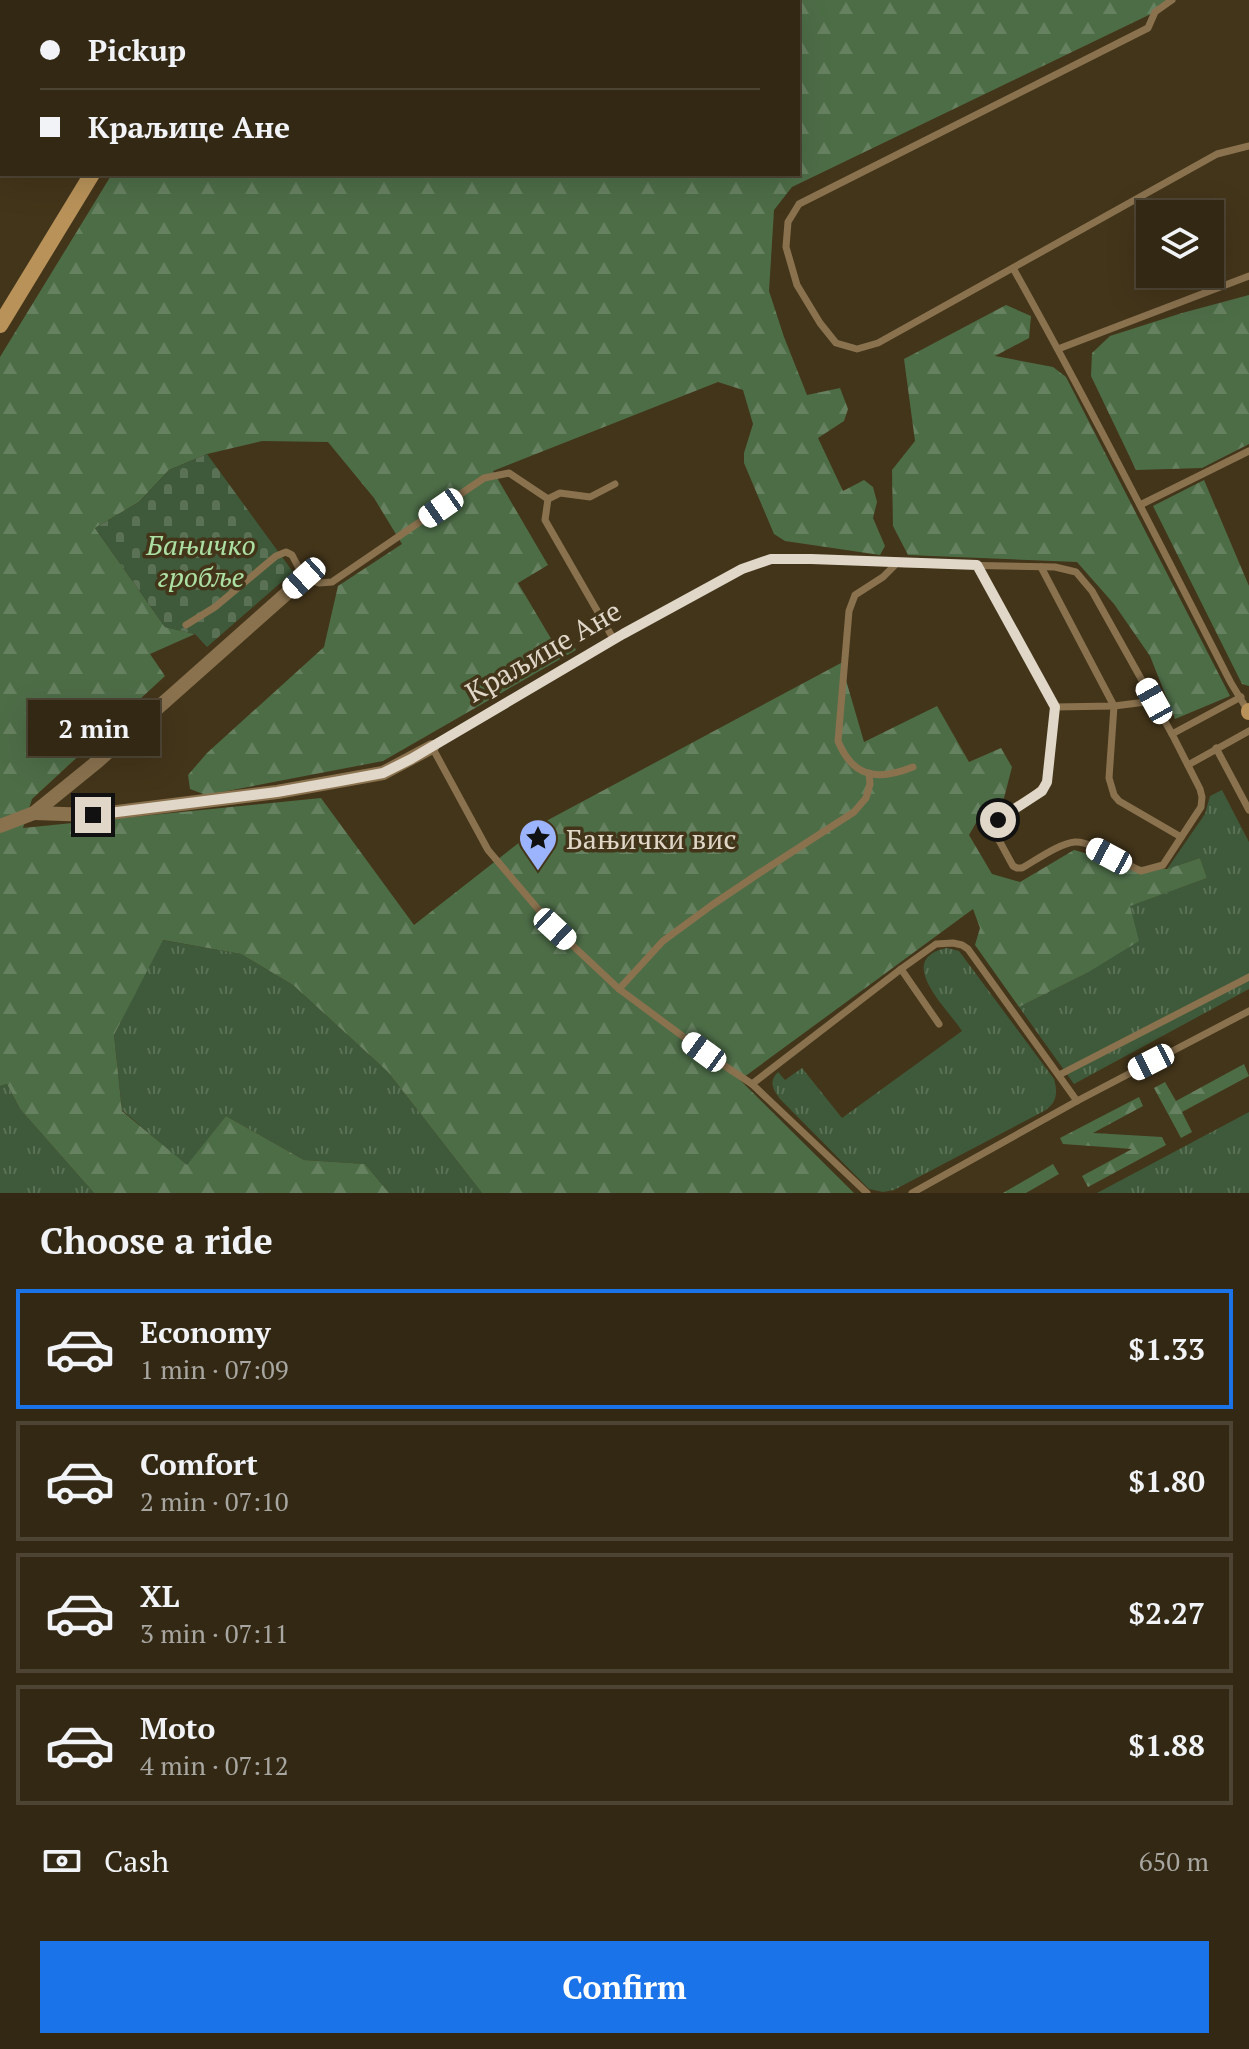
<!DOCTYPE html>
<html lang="en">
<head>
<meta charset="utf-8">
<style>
	:root { --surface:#322814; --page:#3a301d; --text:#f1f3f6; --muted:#a8a6a0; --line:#4d4434; --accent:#1a73e8 }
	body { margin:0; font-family:"PT Serif",serif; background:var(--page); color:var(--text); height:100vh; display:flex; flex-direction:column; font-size:30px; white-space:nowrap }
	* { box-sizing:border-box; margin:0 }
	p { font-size:26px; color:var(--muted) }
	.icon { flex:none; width:44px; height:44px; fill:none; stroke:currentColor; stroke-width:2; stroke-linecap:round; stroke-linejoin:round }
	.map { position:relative; height:1193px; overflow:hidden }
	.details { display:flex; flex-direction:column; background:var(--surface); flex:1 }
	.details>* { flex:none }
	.guide { position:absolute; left:0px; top:0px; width:800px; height:176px; box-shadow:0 8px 32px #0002,0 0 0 2px var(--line); display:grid; align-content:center; height:176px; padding:0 40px; background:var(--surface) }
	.fabs { position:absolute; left:1136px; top:200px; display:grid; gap:16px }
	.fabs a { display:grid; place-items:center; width:88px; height:88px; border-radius:0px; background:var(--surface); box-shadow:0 8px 32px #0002,0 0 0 2px var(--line); font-size:40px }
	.end { position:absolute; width:36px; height:36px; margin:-18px; border:10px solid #e0d7c8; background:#111; box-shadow:0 0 0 4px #111 }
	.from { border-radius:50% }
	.bubble { position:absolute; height:56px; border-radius:0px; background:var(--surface); box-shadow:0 8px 32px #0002,0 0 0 2px var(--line); font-size:26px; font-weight:800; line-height:56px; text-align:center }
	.car { position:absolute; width:24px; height:48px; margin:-24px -12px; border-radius:10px; box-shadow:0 0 6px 2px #0007; background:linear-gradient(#fff 24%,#345 0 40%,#fff 0 76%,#345 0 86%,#fff 0) }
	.guide b { display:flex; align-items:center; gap:28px; height:76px; font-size:30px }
	.guide b+b { border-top:2px solid var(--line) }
	.guide i { width:20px; height:20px; background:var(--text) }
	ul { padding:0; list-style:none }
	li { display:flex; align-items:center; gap:24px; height:120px; margin:0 16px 12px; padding:0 24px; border:4px solid var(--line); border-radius:0px }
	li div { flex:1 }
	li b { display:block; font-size:30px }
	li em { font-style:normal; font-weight:800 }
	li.selected { border-color:var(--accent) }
	li>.icon { width:72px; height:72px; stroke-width:1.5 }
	h2 { padding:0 40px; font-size:36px; line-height:96px }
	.pay { display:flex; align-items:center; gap:20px; height:88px; padding:0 40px; font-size:30px }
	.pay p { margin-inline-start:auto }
	.cta { display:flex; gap:16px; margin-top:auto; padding:16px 40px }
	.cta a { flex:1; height:92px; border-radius:0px; background:var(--accent); color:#fff; font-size:32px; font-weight:800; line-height:92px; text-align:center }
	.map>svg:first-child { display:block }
</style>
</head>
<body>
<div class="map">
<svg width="1249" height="1193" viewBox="0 0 1249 1193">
	<defs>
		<pattern id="grass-tufts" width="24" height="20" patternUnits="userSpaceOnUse" patternTransform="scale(2)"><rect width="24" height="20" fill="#3e5a3a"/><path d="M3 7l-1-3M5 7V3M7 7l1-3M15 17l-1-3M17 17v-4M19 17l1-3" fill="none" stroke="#5a7155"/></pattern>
		<pattern id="forest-firs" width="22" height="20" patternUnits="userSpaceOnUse" patternTransform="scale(2)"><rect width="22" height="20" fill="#4d6d47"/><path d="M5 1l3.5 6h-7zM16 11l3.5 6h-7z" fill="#668160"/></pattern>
		<pattern id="cemetery-stones" width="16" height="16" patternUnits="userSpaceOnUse" patternTransform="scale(2)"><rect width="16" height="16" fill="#3e5a3a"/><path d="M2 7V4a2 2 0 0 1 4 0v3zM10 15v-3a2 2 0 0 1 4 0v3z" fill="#5a7155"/></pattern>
	</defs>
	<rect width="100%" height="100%" fill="#43351a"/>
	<g fill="url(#grass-tufts)">
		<polygon points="1222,790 1249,842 1249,989 1074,1084 1019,1007 1087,973 1129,906 1207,878 1200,858 1167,869 1205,814 1210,796"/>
		<polygon points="162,940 241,954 293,985 388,1072 482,1193 389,1193 365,1164 304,1160 226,1116 187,1166 122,1110 114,1035"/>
		<path d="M947,948L959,951L1054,1079C1058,1093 1057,1103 1044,1111L894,1190L883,1192L869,1189L780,1099C773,1089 768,1082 778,1072L785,1080L802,1068L842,1118L962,1031C948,1009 893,959 947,948Z"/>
		<polygon points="7,1084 20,1109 94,1193 0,1193 0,1086"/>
		<polygon points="1249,1112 1249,1193 1097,1193"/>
	</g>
	<g fill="url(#forest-firs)">
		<polygon points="226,0 1171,0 1155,12 792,187 774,210 769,291 784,337 807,395 840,388 848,409 844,421 818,438 843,491 864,480 873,487 877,502 873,518 885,546 880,555 785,541 774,534 744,463 744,453 753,424 743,390 718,382 493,471 548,565 518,583 553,642 567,634 576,650 383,761 206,795 190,789 188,775 207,753 324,647 338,586 402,544 374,498 328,442 262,441 207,454 169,470 139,502 95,528 165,627 195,634 150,654 165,676 32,799 23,828 321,798 414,925 548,820 841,663 864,742 937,706 969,762 1001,748 1012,767 1004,798 980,816 969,835 992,874 1020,882 1074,850 1133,866 1167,869 1200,858 1207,878 1130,906 1139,941 1087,973 1019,1007 975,945 980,928 973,909 740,1080 854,1193 482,1193 388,1072 293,985 241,954 163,940 114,1035 122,1111 187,1165 226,1116 304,1160 365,1164 389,1193 94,1193 20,1109 7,1084 0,1086 0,357 112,174 798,174 798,2 225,2"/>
		<polygon points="1249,295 1249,444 1202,468 1136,470 1091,376 1092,353 1110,336 1182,313"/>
		<polygon points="1006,305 1031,316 1029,338 995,356 1053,367 1066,377 1230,696 1175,719 1150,656 1114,604 1077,562 908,555 893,526 892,470 915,441 904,359"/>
		<polygon points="1204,480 1249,586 1249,686 1242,684 1153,506"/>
		<polygon points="1244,1064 1249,1076 1182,1112 1192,1132 1181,1138 1154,1088 1165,1082 1176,1101"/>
		<polygon points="1139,1097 1143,1106 1093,1133 1162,1137 1166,1145 1088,1187 1082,1176 1132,1149 1063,1144 1060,1138"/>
		<polygon points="1053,1164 1059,1174 1026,1193 1003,1193"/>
	</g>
	<polygon fill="url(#cemetery-stones)" points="207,454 293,572 207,647 195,634 165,627 95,528 139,502 169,470"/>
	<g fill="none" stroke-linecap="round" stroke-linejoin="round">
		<g stroke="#8a724f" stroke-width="7">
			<polyline points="1172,0 1155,12 1148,28 799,204 788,222 786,247 797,285 820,323 836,343 857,349 878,343 1217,154 1249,146"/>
			<path d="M1013,268C1089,404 1160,544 1231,683L1248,711"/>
			<polyline points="1058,349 1249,276"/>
			<polyline points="1140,505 1249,451"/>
			<path d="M897,563L883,577L855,595L849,611L838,741C853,778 878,781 913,767"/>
			<polyline points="977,565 1055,707"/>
			<polyline points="1041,567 1114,706 1109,778 1114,795 1119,801 1181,837"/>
			<polyline points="186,625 215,607 276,556 286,552 292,555 304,578 319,583 332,582 484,478 509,473 548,499"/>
			<polyline points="614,640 545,520 548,499 560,493 590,497 615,484"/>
			<polyline points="1172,734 1241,697"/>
			<polyline points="1216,748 1249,810"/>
			<polyline points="1188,765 1249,731"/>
			<polyline points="901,969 939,1024"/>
			<polyline points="619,989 663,941 712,905 761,872 854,812 866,798 870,784 869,773"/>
			<polyline points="1059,1075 1249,977"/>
			<path d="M752,1084L704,1052L619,989L555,929L488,850L432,747L614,640L742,569L771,559H811L905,564L1055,567L1076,572L1092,591L1172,734L1200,789L1202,797L1201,807L1163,865L1141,871C1124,864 1092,841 1075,842C1060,843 1036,860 1022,868H1017L1013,866L994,831C999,807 1034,802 1047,782L1055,707L1114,706L1154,701"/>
			<polyline points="867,1193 752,1084 901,969 936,944 953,943 962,945 968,949 1077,1101"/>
			<polyline points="912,1193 1077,1101 1249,1011"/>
		</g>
		<g stroke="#8a724f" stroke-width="14">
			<polyline points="21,0 23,2"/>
			<polyline points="124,2 125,0"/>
			<polyline points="0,146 2,145"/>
			<polyline points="34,813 93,815 277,792 383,773 432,747"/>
			<polyline points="0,826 34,813 98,761 304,578"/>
		</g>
		<g stroke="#b89259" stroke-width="16">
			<polyline points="199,2 200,0"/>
			<polyline points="0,325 92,174"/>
			<polyline points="1249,711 1249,712"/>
		</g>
	</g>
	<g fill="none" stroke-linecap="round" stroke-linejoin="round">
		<polyline stroke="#e0d7c8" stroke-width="10" points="93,815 277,792 340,781 383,773 411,759 623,634 742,569 771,559 811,559 977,565 1055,707 1047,782 1042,791 998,820"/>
	</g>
	<defs>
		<g id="sight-pin" transform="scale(2)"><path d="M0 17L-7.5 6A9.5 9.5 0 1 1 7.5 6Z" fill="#9cb4fd" stroke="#43351a"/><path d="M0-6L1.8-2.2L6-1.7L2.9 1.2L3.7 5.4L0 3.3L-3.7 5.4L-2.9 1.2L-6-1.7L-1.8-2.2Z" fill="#111"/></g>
	</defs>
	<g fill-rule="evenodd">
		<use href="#sight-pin" x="538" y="838"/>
	</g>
	<g text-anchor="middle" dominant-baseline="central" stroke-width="7" stroke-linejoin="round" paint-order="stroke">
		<g font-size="28" font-style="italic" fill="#ace0a3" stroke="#43351a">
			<text x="201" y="544">Бањичко<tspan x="201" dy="32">гробље</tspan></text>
		</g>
		<g font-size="28" fill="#e0d7c8" stroke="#43351a">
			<text transform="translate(543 651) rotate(-30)">Краљице Ане</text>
		</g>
		<g font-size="28" fill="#e0d7c8" stroke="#43351a" text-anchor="start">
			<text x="566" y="838">Бањички вис</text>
		</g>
	</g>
</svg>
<div class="fabs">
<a><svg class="icon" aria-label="layers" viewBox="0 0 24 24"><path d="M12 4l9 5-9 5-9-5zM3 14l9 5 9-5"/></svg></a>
</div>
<i class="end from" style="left:998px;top:820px"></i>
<i class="end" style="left:93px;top:815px"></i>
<div class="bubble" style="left:28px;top:700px;width:132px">2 min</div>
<i class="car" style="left:441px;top:508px;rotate:235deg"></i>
<i class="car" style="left:304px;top:578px;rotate:228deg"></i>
<i class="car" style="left:1154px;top:701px;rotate:331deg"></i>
<i class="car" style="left:1109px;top:856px;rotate:298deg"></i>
<i class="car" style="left:555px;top:929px;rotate:133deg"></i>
<i class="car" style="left:704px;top:1052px;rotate:306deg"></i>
<i class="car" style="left:1151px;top:1062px;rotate:243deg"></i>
<div class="guide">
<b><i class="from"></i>Pickup</b>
<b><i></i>Краљице Ане</b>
</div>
</div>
<section class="details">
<h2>Choose a ride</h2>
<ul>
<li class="selected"><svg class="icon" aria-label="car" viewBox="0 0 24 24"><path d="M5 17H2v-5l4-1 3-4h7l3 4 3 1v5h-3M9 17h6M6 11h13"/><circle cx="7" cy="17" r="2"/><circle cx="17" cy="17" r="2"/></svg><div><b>Economy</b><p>1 min · 07:09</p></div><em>$1.33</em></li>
<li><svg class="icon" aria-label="car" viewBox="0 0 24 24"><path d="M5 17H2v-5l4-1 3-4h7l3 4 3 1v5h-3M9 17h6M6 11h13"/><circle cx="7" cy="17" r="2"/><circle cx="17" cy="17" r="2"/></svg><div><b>Comfort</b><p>2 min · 07:10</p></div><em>$1.80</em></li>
<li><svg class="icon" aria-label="car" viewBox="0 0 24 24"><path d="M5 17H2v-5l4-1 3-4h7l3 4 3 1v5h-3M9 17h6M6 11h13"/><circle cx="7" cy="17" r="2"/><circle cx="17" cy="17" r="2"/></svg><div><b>XL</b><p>3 min · 07:11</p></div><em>$2.27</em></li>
<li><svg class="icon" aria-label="car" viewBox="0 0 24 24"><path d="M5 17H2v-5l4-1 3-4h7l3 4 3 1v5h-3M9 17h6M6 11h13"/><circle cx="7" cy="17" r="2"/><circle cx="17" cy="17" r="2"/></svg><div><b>Moto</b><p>4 min · 07:12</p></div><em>$1.88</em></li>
</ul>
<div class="pay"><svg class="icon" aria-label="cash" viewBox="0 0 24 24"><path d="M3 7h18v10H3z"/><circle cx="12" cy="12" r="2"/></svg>Cash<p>650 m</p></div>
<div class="cta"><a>Confirm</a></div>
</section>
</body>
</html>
